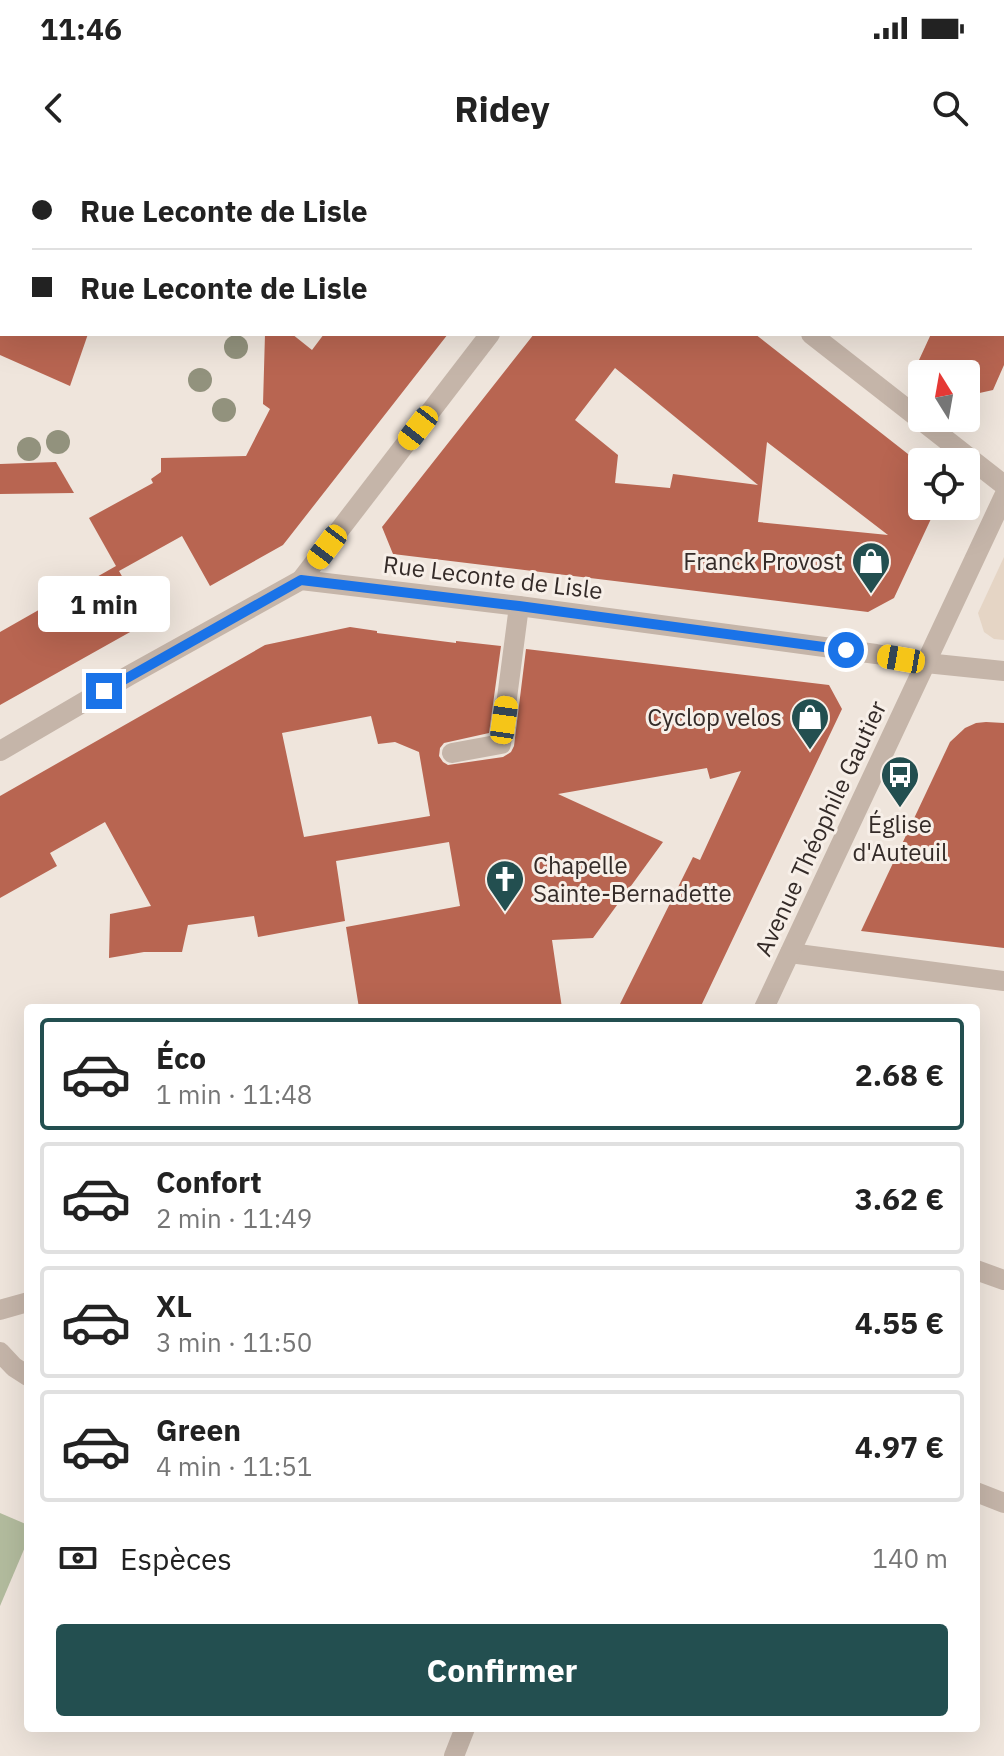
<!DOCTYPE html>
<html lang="fr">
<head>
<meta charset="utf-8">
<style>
	:root { --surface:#fff; --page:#f6f6f6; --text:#222; --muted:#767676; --line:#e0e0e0; --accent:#234f50 }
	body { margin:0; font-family:"IBM Plex Sans",sans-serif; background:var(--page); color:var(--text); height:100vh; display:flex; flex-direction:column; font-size:30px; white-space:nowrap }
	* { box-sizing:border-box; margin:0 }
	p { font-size:26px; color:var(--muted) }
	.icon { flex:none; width:44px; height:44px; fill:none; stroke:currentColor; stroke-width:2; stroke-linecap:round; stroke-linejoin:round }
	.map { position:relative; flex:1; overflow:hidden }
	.drawer { position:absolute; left:24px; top:844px; width:956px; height:728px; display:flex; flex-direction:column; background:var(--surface); border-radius:8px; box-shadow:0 8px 32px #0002 }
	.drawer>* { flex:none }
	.hud { position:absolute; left:0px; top:0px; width:1004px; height:176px; box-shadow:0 8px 32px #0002; display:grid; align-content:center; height:176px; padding:0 32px; background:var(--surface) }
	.needle { width:52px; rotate:349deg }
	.controls { position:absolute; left:908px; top:200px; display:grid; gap:16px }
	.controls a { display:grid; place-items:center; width:72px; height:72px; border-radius:8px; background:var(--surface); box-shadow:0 8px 32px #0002; font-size:40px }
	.end { position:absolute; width:36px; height:36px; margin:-18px; border:10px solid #1a73e8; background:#fff; box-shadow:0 0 0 4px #fff }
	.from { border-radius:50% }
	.bubble { position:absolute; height:56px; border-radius:8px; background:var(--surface); box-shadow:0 8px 32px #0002; font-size:26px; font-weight:800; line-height:56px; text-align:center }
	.car { position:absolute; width:24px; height:48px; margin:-24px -12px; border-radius:10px; box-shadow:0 0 6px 2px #0007; background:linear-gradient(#f5c518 24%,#345 0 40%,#f5c518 0 76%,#345 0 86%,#f5c518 0) }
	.hud b { display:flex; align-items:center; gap:28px; height:76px; font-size:30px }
	.hud b+b { border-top:2px solid var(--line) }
	.hud i { width:20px; height:20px; background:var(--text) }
	ul { padding:14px 0 0; list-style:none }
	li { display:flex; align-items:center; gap:24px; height:112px; margin:0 16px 12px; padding:0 16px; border:4px solid var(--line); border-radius:8px }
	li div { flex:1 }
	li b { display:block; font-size:30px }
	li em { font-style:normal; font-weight:800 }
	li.current { border-color:var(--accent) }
	li>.icon { width:72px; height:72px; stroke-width:1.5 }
	.pay { display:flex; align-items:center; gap:20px; height:88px; padding:0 32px; font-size:30px }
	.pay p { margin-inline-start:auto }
	.action { display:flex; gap:16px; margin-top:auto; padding:16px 32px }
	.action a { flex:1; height:92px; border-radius:8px; background:var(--accent); color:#fff; font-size:32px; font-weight:800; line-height:92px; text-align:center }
	.status { display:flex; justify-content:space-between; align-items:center; height:56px; padding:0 40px; background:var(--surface); direction:ltr }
	.status svg { height:22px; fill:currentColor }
	header { display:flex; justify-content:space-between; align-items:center; height:104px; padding:0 32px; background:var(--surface); font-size:36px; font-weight:800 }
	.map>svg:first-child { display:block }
</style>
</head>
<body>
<div class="status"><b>11:46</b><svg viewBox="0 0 49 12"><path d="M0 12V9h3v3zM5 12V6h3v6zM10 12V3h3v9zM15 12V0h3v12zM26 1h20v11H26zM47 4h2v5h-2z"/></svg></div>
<header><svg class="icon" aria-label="back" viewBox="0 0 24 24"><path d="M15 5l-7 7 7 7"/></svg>Ridey<svg class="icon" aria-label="search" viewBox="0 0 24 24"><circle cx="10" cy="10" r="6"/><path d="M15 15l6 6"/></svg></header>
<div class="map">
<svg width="1004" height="1596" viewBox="0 0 1004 1596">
	<rect width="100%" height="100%" fill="#efe5dc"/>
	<polygon fill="#b3bc9e" points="0,1353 28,1365 28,1380 0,1446"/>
	<polygon fill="#e5d5c5" points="1004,397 1004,480 994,479 984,472 978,453"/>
	<g fill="#b86551" fill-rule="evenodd">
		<polygon points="0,174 88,174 70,226 0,195"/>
		<polygon points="265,174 292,174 312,190 324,174 448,174 283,385 210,426 182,376 119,411 148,462 0,545 0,472 116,406 89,358 153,323 151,319 161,312 161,298 246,296 270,249 263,244"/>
		<path d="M534,174H755L922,305V346H937L894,438L868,452L393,394L382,367ZM615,208L641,229L758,325L673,314L670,328L615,323L618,295L575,260ZM767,282L888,375L758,362Z"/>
		<polygon points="931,174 1004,174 1004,205 993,230 966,236 966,214 922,214 922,220 913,213"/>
		<polygon points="56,302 74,333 0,334 0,304"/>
		<path d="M350,467L377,471V473L456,483V481L501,486L489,573L444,583L440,588L439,596L443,602L448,605L503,597L511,592L514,586L526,489L829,525L842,549L700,848H618L693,697L700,700L741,611L710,619L707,608L558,634L663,682L593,778L552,780L562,848H359L346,767L460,746L449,682L336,701L345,761L258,777L254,756L188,765L182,792H144L109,798L110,754L151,746L105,662L50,693L57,706L0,738V636L265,485ZM371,556L378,584L395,582L419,592L430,656L304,677L282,573Z"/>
		<polygon points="986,562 1004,563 1004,788 861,771 950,582 965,568 976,563"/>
	</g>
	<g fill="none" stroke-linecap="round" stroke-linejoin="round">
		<g stroke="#c5b5a9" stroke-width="20">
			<polyline points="452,593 501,584 519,446"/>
			<polyline points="790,793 1004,821"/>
		</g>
		<g stroke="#c5b5a9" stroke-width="20">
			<polyline points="48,2 49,0"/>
			<polyline points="0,96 2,95"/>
		</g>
		<g stroke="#c5b5a9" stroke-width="20">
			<polyline points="587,0 590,2"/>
			<polyline points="615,2 616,0"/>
			<polyline points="811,174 1004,325"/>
			<polyline points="301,420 490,174"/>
			<polyline points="0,591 130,515 301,420 519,446 876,494 926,503"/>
			<polyline points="976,1110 1004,1120"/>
			<polyline points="0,1192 14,1207 28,1216"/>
		</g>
		<g stroke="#c5b5a9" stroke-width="20">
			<polyline points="926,503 1004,511"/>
			<polyline points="764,848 1004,336"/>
			<polyline points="0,1150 28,1142"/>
			<polyline points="976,1332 1004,1343"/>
			<polyline points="454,1596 465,1568"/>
		</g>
	</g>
	<g fill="#92927d">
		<circle cx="236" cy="187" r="12"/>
		<circle cx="200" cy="220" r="12"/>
		<circle cx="224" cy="250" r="12"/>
		<circle cx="58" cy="282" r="12"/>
		<circle cx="29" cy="289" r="12"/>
	</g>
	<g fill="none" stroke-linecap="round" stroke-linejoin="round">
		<polyline stroke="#1a73e8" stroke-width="10" points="104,531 301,420 519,446 846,490"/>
	</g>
	<defs>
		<g id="shop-pin" transform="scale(2)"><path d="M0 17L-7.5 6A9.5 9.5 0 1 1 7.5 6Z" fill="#234f50" stroke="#f7efe8"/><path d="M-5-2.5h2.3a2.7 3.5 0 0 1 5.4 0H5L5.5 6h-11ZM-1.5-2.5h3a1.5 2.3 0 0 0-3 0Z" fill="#fff"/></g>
		<g id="bus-pin" transform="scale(2)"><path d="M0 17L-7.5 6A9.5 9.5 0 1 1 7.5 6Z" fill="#234f50" stroke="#f7efe8"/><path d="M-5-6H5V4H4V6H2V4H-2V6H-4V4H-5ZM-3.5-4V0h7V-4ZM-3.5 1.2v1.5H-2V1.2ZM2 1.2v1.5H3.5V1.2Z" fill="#fff"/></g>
		<g id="church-pin" transform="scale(2)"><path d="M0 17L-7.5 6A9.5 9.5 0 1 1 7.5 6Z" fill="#234f50" stroke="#f7efe8"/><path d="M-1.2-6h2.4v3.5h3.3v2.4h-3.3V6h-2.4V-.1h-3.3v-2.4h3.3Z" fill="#fff"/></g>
	</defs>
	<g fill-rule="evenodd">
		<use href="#shop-pin" x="871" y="401"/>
		<use href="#shop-pin" x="810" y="557"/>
		<use href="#bus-pin" x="900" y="615"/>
		<use href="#church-pin" x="505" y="719"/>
	</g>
	<g text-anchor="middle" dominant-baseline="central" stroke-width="6" stroke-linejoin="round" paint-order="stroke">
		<g font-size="24" fill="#342b28" stroke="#f7efe8" text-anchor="end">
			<text x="843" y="401">Franck Provost</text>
			<text x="782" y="557">Cyclop velos</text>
			<text x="900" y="664" text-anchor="middle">Église<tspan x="900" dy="28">d'Auteuil</tspan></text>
			<text x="533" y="705" text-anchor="start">Chapelle<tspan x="533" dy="28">Sainte-Bernadette</tspan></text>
		</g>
		<g font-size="24" fill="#342b28" stroke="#f7efe8">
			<text transform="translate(493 417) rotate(7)">Rue Leconte de Lisle</text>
			<text transform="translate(820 668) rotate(-65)">Avenue Théophile Gautier</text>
		</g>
	</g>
</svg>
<div class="controls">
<a><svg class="needle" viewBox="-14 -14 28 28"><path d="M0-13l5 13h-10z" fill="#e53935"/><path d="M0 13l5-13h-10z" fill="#767676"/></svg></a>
<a><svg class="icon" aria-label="locate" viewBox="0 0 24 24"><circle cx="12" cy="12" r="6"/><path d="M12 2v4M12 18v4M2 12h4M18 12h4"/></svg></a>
</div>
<i class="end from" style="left:846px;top:490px"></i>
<i class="end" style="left:104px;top:531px"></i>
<div class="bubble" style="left:38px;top:416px;width:132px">1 min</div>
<i class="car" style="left:418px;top:268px;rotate:218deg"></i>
<i class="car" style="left:327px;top:387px;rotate:217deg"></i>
<i class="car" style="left:901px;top:499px;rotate:280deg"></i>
<i class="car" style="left:504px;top:560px;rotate:8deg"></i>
<div class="hud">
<b><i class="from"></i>Rue Leconte de Lisle</b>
<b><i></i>Rue Leconte de Lisle</b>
</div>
<section class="drawer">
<ul>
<li class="current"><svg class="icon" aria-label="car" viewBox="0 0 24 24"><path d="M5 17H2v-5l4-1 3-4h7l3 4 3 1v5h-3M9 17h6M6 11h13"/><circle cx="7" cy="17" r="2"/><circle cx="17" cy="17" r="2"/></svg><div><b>Éco</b><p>1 min · 11:48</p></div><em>2.68 €</em></li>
<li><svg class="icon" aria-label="car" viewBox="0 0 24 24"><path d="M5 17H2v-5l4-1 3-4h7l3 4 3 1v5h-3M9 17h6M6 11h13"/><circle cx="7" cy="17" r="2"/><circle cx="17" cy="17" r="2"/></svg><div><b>Confort</b><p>2 min · 11:49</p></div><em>3.62 €</em></li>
<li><svg class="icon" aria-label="car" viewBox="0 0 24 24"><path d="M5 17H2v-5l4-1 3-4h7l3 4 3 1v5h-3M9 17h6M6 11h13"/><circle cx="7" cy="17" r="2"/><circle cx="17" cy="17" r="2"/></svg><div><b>XL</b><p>3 min · 11:50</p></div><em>4.55 €</em></li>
<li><svg class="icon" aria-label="car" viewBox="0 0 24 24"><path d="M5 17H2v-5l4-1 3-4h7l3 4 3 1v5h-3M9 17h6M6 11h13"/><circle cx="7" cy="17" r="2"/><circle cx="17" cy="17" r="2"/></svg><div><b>Green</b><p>4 min · 11:51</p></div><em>4.97 €</em></li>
</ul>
<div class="pay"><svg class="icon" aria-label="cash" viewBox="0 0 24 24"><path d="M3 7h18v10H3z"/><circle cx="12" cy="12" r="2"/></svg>Espèces<p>140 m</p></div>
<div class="action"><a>Confirmer</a></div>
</section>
</div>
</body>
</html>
